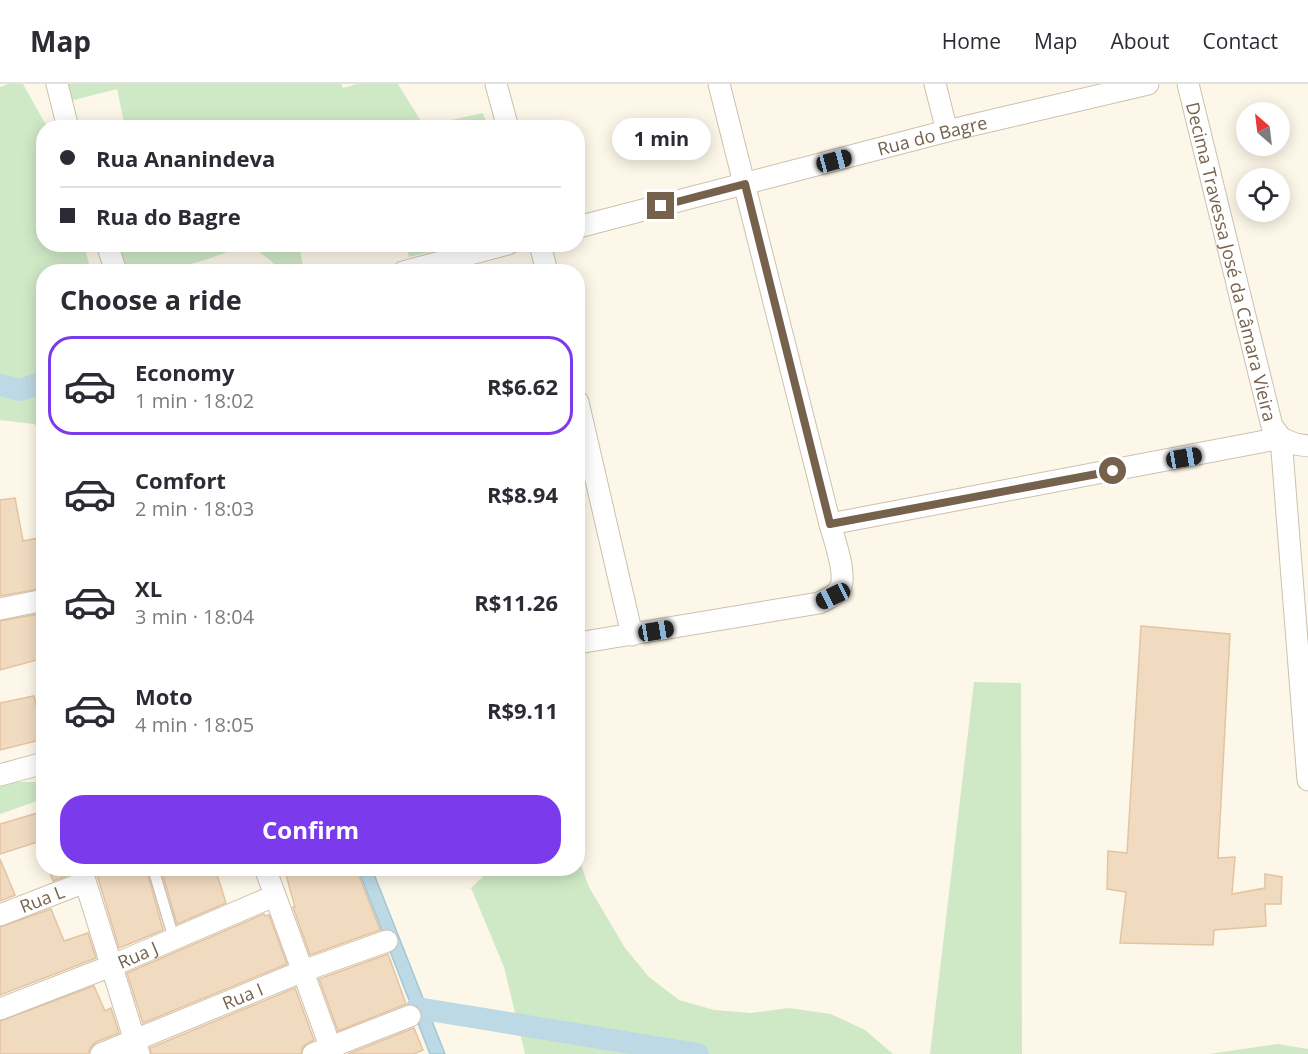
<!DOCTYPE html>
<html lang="en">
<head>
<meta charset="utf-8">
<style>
	:root { --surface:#fff; --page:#f7f7f7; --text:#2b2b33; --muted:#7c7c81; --line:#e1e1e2; --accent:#7c3aed }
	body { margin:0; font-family:"Open Sans",sans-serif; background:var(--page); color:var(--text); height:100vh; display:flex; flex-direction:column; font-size:22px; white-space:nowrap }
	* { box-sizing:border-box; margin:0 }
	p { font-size:20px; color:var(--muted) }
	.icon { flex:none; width:33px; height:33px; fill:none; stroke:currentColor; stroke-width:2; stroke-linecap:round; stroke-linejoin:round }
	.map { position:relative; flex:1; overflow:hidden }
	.sheet { position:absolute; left:36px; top:180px; width:549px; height:612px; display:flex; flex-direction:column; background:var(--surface); border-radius:24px; box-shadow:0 3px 15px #0003 }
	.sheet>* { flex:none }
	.guide { position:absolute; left:36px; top:36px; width:549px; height:132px; border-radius:24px; box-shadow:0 3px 15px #0003; display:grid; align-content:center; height:132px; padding:0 24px; background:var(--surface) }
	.needle { width:39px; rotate:332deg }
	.controls { position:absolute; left:1236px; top:18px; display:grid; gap:12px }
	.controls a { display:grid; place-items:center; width:54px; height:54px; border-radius:50%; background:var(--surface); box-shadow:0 3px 15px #0003; font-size:30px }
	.end { position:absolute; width:27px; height:27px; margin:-14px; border:8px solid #75614c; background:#fff; box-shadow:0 0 0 3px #fff }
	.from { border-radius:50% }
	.bubble { position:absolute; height:42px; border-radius:21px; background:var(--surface); box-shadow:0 3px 15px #0003; font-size:20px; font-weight:700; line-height:42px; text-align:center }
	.car { position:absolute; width:18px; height:36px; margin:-18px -9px; border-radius:8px; box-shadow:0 0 4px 2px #0007; background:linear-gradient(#222 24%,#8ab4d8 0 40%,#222 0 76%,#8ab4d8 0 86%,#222 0) }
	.guide b { display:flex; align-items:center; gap:21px; height:57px; font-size:22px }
	.guide b+b { border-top:2px solid var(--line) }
	.guide i { width:15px; height:15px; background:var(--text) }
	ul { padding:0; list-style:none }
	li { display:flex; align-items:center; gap:18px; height:99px; margin:0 12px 9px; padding:0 12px; border:3px solid transparent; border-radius:24px }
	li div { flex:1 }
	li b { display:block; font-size:22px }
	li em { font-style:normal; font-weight:700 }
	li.active { border-color:var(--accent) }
	li>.icon { width:54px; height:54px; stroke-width:1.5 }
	h2 { padding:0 24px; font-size:27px; line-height:72px }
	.cta { display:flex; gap:12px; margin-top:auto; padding:12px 24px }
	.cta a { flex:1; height:69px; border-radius:24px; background:var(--accent); color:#fff; font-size:24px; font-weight:700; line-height:69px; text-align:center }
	header { display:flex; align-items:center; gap:36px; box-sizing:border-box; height:84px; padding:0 30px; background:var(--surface); border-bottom:2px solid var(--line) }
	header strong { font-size:28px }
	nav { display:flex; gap:33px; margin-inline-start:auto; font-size:21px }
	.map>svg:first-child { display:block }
</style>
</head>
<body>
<header>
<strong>Map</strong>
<nav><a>Home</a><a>Map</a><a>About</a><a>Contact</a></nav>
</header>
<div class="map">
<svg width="1308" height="970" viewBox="0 0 1308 970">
	<rect width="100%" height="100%" fill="#fcf7e8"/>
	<g fill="#cfe9c6">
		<polygon points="8,0 23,0 47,43 44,44 44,160 84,161 91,187 44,188 43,350 34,340 0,336 0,3"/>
		<polygon points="68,0 341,0 343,4 357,0 398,0 424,42 483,29 488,43 125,43 117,5 62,19"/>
		<polygon points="142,160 247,161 205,176 162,188 128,187 118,163"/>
		<polygon points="251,161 299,161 304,187 283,187"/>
		<polygon points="406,161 406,160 461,161 409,173"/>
		<polygon points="974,598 1021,599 1022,970 930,970"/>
		<polygon points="12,698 40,698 43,701 43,715 0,730 0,701"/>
		<polygon points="578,773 589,803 625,864 649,893 679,916 714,926 751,929 789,924 831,930 865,946 893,970 525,970 504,883 471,804 491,785 578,784"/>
		<polygon points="1278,960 1308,965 1308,970 1209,970"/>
	</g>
	<polygon fill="#bdd9e5" stroke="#a3c7d7" stroke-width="1.5" points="358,785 372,785 445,970 430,970"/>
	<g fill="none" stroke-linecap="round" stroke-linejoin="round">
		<g stroke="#bdd9e5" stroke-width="22">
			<polyline points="0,301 20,306 44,298"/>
			<polyline points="417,924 698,970"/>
		</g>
	</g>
	<g fill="#f1dbc0" stroke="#e3c4a1" stroke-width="1.5">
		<polygon points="15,414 23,457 44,453 44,504 0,512 0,416"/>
		<polygon points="44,529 44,574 0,586 0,537"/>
		<polygon points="1141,542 1230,550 1218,774 1235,773 1232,810 1265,804 1265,790 1282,793 1281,820 1265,820 1266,842 1214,846 1213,861 1120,859 1126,808 1107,805 1108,767 1127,769"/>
		<polygon points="34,612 44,655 0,666 0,619"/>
		<polygon points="44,727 44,756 0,770 0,740"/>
		<polygon points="0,775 15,811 0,817"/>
		<polygon points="48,784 69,784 70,790 53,797"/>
		<polygon points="95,784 146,784 163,846 119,864"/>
		<polygon points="161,784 215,784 226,819 177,840"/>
		<polygon points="284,784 356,784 380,846 310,871 293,823 295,823"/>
		<polygon points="51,825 64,857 88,849 96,874 0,911 0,843"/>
		<polygon points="264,830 265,832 269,831 287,880 143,939 127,889"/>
		<polygon points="388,870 406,920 338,947 319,895"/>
		<polygon points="94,902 105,927 111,924 119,949 96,958 91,963 88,970 0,970 0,937"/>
		<polygon points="295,904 314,956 303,962 301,970 151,970 150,964"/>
		<polygon points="414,944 423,966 414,970 348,970"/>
	</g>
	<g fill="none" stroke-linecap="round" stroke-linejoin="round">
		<g stroke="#cec0ae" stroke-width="13">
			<polyline id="lane" points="153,784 174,855"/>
		</g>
		<g stroke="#cec0ae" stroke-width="23">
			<g id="street">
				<polyline points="57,0 68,44"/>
				<polyline points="496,0 508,44"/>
				<polyline points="719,0 830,440"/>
				<polyline points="935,0 947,47"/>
				<path id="s1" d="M1188,0L1272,342L1281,354L1308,696"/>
				<path id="s2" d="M578,143L947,47L1148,0"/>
				<polyline points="107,160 116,188"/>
				<polyline points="540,160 547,188"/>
				<polyline points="403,188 508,160"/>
				<polyline points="578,318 632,551"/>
				<polyline points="0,525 44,516"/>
				<path d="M578,559L819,519C827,515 838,511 841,502C846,487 834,455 830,440L1281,354L1295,360L1308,362"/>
				<polyline points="0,691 44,679"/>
				<polyline points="81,784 139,970"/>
				<polyline points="265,784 333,970"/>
				<path id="s3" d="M0,831L85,798"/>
				<path id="s4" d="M0,925L111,882L274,812"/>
				<path id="s5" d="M101,970L303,887L387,857"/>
				<polyline points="313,970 410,932"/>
			</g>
		</g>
		<use href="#lane" stroke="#fff" stroke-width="10"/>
		<use href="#street" stroke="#fff" stroke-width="21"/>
	</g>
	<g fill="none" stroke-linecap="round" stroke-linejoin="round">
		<polyline stroke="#75614c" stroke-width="8" points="661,122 745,100 830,440 1113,387"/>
	</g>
	<g text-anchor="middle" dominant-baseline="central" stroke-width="6" stroke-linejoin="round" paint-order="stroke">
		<g font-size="18" fill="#75614c" stroke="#fefbee">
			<text stroke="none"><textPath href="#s2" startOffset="366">Rua do Bagre</textPath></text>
			<text stroke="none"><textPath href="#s1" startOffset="183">Decima Travessa José da Câmara Vieira</textPath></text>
			<text stroke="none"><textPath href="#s3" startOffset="45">Rua L</textPath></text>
			<text stroke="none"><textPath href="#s4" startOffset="148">Rua J</textPath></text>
			<text stroke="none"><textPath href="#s5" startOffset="153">Rua I</textPath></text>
		</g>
	</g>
</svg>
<div class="controls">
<a><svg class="needle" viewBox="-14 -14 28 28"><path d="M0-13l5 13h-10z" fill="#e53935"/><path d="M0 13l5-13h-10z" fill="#7c7c81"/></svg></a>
<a><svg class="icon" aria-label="locate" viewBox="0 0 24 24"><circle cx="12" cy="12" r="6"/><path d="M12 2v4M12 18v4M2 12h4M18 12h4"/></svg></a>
</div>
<i class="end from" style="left:1113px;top:387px"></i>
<i class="end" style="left:661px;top:122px"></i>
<div class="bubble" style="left:612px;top:34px;width:99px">1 min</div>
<i class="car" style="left:834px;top:77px;rotate:75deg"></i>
<i class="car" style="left:1184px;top:374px;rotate:80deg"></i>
<i class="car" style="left:833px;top:512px;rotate:244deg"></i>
<i class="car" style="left:656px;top:547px;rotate:80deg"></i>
<div class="guide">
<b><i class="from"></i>Rua Ananindeva</b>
<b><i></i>Rua do Bagre</b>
</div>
<section class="sheet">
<h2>Choose a ride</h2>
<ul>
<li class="active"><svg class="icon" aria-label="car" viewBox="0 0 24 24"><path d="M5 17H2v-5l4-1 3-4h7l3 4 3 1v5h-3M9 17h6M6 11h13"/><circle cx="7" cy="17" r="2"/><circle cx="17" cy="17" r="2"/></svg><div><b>Economy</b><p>1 min · 18:02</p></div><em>R$6.62</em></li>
<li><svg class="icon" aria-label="car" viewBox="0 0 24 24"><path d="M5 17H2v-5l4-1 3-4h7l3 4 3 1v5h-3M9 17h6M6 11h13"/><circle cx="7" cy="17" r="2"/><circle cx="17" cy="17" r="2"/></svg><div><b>Comfort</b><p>2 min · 18:03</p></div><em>R$8.94</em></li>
<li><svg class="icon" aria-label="car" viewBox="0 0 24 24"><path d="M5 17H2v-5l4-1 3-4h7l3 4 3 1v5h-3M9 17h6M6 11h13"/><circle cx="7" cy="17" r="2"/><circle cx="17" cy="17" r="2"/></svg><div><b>XL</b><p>3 min · 18:04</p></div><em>R$11.26</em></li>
<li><svg class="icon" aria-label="car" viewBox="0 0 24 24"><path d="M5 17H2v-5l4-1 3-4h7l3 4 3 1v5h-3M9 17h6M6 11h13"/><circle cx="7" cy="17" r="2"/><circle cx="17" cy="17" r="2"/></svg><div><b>Moto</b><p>4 min · 18:05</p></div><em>R$9.11</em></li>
</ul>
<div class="cta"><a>Confirm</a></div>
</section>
</div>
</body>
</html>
